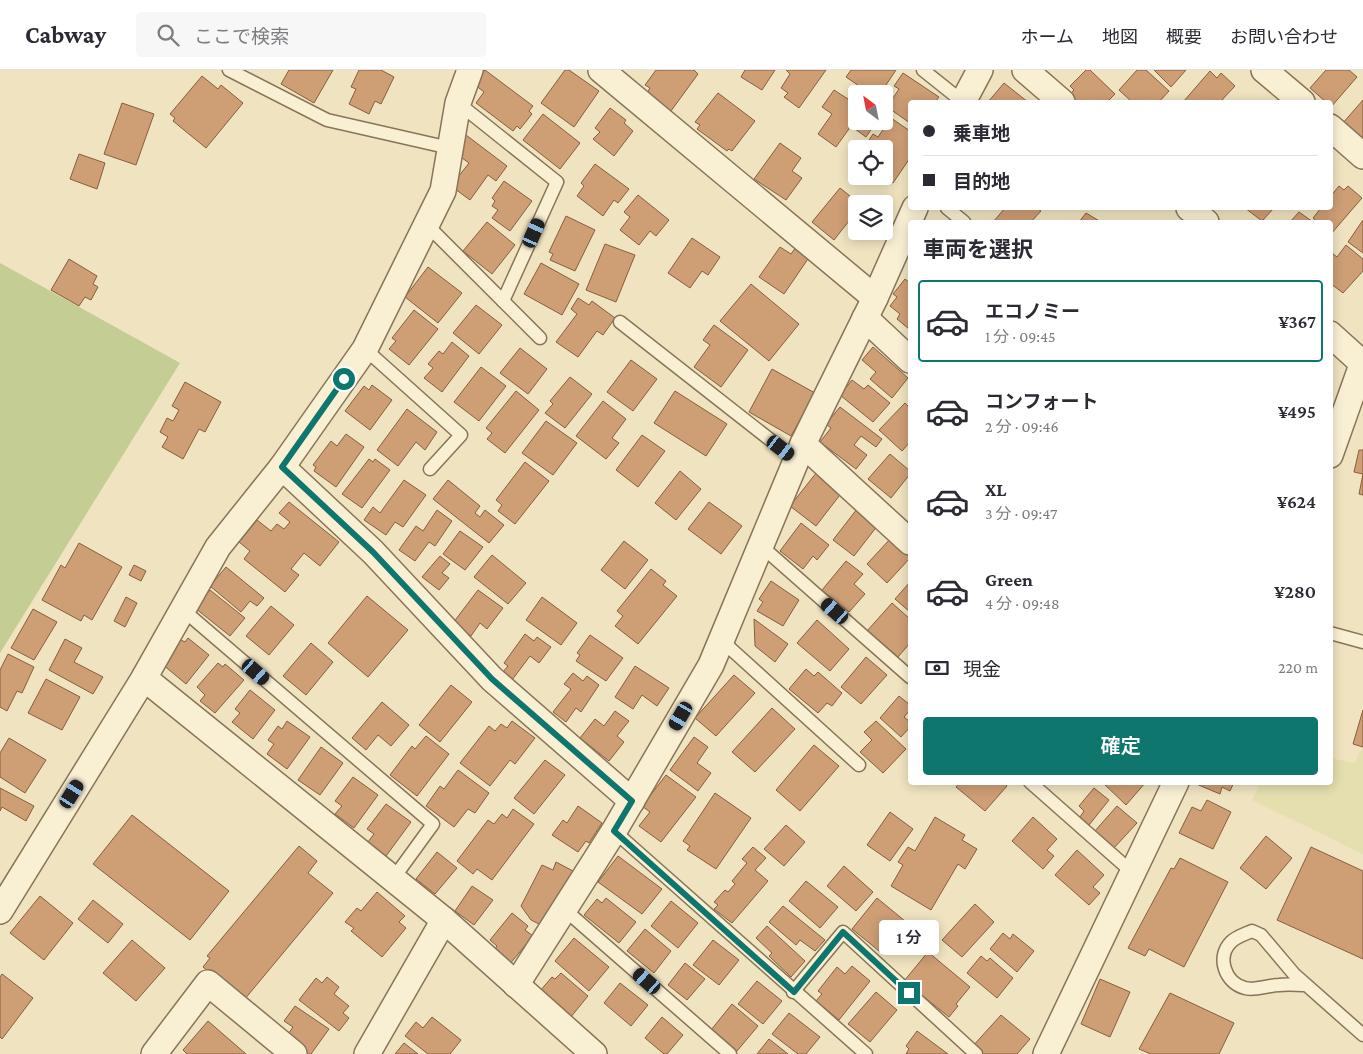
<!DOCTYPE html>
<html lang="ja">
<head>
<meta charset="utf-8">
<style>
	:root { --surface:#fff; --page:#f7f7f7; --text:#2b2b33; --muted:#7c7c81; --line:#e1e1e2; --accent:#0f766e }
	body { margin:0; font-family:"Crimson Pro","Noto Sans JP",serif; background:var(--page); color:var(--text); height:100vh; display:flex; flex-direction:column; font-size:19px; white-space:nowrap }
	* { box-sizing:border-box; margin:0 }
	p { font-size:16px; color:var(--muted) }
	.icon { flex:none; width:28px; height:28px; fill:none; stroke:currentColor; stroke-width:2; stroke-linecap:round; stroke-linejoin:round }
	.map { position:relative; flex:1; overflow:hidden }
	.panel { position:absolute; left:908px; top:150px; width:425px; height:565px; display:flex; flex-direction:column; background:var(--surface); border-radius:5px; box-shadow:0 2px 12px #0003 }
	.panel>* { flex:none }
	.banner { position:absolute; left:908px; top:30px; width:425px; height:110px; border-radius:5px; box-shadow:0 2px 12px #0003; display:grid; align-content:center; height:110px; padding:0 15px; background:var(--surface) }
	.needle { width:32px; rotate:328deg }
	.controls { position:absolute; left:848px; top:15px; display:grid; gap:10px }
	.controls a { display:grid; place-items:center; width:45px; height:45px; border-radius:5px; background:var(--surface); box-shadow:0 2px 12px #0003; font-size:25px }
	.end { position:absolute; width:22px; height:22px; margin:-11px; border:6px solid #0f766e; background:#fff; box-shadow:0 0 0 2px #fff }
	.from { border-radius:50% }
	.bubble { position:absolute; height:35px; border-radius:5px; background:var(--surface); box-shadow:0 2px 12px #0003; font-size:16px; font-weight:600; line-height:35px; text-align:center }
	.car { position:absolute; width:15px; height:30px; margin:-15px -8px; border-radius:6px; box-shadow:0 0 4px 1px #0007; background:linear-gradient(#222 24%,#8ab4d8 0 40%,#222 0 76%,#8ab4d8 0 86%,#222 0) }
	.banner b { display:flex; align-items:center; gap:18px; height:48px; font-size:19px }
	.banner b+b { border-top:1px solid var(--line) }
	.banner i { width:12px; height:12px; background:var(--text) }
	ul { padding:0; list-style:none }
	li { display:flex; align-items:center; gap:15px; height:82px; margin:0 10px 8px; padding:0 5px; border:2px solid transparent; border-radius:5px }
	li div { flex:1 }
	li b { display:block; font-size:19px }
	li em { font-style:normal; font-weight:600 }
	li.active { border-color:var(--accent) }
	li>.icon { width:45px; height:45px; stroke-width:1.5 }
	h2 { padding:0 15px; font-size:22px; line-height:60px }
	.pay { display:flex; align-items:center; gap:12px; height:55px; padding:0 15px; font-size:19px }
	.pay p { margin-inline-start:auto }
	.button { display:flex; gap:10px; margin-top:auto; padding:10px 15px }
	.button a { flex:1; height:58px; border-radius:5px; background:var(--accent); color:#fff; font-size:20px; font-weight:600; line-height:58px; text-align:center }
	header { display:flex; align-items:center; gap:30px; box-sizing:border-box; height:70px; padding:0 25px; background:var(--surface); border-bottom:1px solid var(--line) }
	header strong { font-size:24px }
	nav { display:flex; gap:28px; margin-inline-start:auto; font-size:18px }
	.search { width:350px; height:45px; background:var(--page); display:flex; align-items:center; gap:12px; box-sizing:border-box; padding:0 18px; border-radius:5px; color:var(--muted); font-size:19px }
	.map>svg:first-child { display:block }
</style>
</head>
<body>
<header>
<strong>Cabway</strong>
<div class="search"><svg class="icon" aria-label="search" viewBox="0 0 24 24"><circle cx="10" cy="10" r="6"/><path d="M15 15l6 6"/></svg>ここで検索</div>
<nav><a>ホーム</a><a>地図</a><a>概要</a><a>お問い合わせ</a></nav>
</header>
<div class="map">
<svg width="1363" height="984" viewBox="0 0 1363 984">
	<rect width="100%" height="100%" fill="#efe3c0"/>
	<polygon fill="#e5deae" points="1360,681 1363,681 1363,784 1252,730 1261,713 1330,712 1330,688 1355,693"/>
	<polygon fill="#c4cd94" points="0,193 180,293 0,583"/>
	<g fill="#ce9e75" stroke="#885e3d">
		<polygon points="289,0 333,0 314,33 281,14"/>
		<polygon points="359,0 381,0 394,7 381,34 375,31 369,44 349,34 356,19 351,17"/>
		<polygon points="485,0 533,36 529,41 532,44 520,59 517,56 513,61 476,33 484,22 474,14"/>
		<polygon points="565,0 569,0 599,21 574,57 541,33"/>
		<polygon points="656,0 694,0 698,4 671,41 647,23 650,18 645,15"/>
		<polygon points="745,0 775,0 762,20 741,7"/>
		<polygon points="786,0 826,0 799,38 784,27 788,23 781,18 790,4"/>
		<polygon points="851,0 896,0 880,24 871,24 846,7"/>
		<polygon points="1086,0 1090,0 1115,24 1107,32 1075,32 1068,26 1074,20 1070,16"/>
		<polygon points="1137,0 1146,0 1169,21 1159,32 1132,32 1119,20"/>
		<polygon points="1154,0 1186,0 1171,17"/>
		<polygon points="1326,0 1349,0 1357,7 1331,37 1330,32 1326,32 1310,18"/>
		<polygon points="1210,1 1217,8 1221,3 1235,16 1220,32 1183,32"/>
		<polygon points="903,3 939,27 935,32 910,32 910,53 887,37 899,19 894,16"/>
		<polygon points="202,6 218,19 221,15 243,33 206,78 173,51 175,48 170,44"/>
		<polygon points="1004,13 1028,32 988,32"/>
		<polygon points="834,20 848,29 854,21 858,24 856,51 877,51 866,67 851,56 836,77 818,64 832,44 822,37"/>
		<polygon points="718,23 755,51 732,81 729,79 727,81 697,59 700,55 695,52"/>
		<polygon points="1363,30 1363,68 1361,70 1342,54"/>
		<polygon points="122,33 154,44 136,95 104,84"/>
		<polygon points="610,38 626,50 624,53 633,61 614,86 593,69 600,62 595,58"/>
		<polygon points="543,44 580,73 560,99 523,70"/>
		<polygon points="891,48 910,61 910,77 908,80 910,81 910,88 893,113 884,106 884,79 863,79 873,64 878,67"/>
		<polygon points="466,65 507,96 496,111 488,105 470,130 451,116 469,93 458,85 457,77"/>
		<polygon points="780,73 801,88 792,101 802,108 786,130 754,109"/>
		<polygon points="79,84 105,93 97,119 70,109"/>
		<polygon points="595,94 629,119 618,133 614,130 603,146 577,126 584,116 581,113"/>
		<polygon points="504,111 532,131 510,161 492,148 498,140 492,136 495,131 492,128"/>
		<polygon points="1339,116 1344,120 1348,116 1362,128 1331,164 1330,152 1318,152 1313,148 1321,138 1330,138 1330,127"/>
		<polygon points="840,118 860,134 856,134 856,142 834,170 812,152"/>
		<polygon points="638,125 669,150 656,166 650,161 639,175 620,160 630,147 624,142"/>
		<polygon points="1005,138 1036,138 1041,141 1031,152 1026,151 1024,152 993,152"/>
		<polygon points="1245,138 1274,138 1262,151"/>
		<polygon points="1299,142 1313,152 1290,152"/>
		<polygon points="1086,143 1101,152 1079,152"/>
		<polygon points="566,146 595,160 575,201 550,190 553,184 549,182"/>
		<polygon points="1363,150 1363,183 1348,172"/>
		<polygon points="487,152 515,175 492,204 463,181"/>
		<polygon points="692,168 720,187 708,205 702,201 690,218 668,203"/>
		<polygon points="605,174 635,185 616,232 586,220"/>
		<polygon points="1346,175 1363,189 1363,201 1343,223 1330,213 1330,185 1332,183 1337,187"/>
		<polygon points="780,177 791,184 796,177 810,186 784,224 759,207"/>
		<polygon points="69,189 97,206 93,214 98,217 91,230 85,227 79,236 51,220"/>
		<polygon points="541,193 579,214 562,245 524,224"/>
		<polygon points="428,197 462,223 438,253 405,227"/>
		<polygon points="905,209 910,213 909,259 897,249 900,244 890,236 897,227 893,224"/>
		<polygon points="751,214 799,254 769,291 720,251"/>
		<polygon points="578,228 589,235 592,231 615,248 603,265 597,261 578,287 556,272 577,244 571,239"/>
		<polygon points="476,235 502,255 479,284 453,263"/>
		<polygon points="414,240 438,259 409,295 389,279 396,271 392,268"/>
		<polygon points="714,255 748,280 721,317 694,297 710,275 703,270"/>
		<polygon points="452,272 469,286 442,322 424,308 433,298 428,294 439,281 443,284"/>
		<polygon points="873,277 908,308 892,328 870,309 876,302 862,290"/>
		<polygon points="520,278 547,299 528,324 500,303"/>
		<polygon points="631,290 657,309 633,341 607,322"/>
		<polygon points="481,297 506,316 479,351 454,332"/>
		<polygon points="772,299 815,323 791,366 749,342"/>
		<polygon points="570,307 592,324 565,358 545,343 553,334 550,331"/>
		<polygon points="852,310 864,319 868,315 890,333 873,352 840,325"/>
		<polygon points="185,312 221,332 205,362 199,359 183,389 162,377 168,367 160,362 167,348 173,351 179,340 172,336"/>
		<polygon points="372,315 392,330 370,360 345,341 364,316 369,320"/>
		<polygon points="516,321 539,340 505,383 487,369 492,363 486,358"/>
		<polygon points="675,321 727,354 706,386 654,353"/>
		<polygon points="603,331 626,349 612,368 619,373 606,389 576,366"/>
		<polygon points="905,333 910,338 910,372 902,381 879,360"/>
		<polygon points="840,337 882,369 876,377 861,366 854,375 867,385 856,399 820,372 831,358 826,354"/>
		<polygon points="407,339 437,362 425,380 416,372 398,396 377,380"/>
		<polygon points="546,351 577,373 553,405 522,383"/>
		<polygon points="346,364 364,377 336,417 314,401 316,397 313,395 331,371 337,376"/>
		<polygon points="642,365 665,381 638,417 616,400"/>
		<polygon points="1359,380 1363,380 1363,425 1359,424 1363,404 1354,402"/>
		<polygon points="890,384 910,401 910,404 891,428 868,409"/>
		<polygon points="369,389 373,392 375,389 390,400 362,438 342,424"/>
		<polygon points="525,392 549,411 515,454 498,441 502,435 496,430"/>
		<polygon points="680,401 701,419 676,450 655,433"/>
		<polygon points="817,402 843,421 816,456 790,436"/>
		<polygon points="404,410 426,425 403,457 395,452 386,465 364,450 373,437 380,443"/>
		<polygon points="448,410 480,436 475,443 480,447 485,440 504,455 489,473 433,429"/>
		<polygon points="289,432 339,472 320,496 304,483 291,499 299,505 285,522 244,489 250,481 239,472 257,450 271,461 277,454 284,459 290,452 279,443"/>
		<polygon points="709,432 742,456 721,484 688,459"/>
		<polygon points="857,439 878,455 854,486 833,470"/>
		<polygon points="437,440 452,451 435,476 429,472 415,491 399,480 416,456 423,461"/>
		<polygon points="801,453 829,475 817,490 813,486 803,499 780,481"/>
		<polygon points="460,461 483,477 465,500 443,484"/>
		<polygon points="891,468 910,488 887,513 867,494"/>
		<polygon points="624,471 648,490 625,519 601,500"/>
		<polygon points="79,473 122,497 92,550 84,545 81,551 42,530 61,495 65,498"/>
		<polygon points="492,485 526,513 508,534 474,507"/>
		<polygon points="440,486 450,494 442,503 449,508 439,520 422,507"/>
		<polygon points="846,491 863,504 854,514 865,524 849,542 822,520"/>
		<polygon points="134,495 146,501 141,511 129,505"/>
		<polygon points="226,497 264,528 257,536 250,531 241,542 210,516"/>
		<polygon points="651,499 666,511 663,515 677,526 638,574 615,556 623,546 617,541"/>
		<polygon points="771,511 799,530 783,556 757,541 763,532 759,529"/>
		<polygon points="910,512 910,542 895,529"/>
		<polygon points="210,520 245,548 230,566 195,538"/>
		<polygon points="478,520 503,538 487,559 480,553 471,566 453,553"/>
		<polygon points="367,526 408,560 368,607 328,573"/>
		<polygon points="126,527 137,533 125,557 114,551"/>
		<polygon points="542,527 577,553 561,575 526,550"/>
		<polygon points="892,533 910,549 910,573 898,587 867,561"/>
		<polygon points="271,536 294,555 269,585 246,566"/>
		<polygon points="33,539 57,552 34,590 11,578"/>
		<polygon points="754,549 788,574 775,592 755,576"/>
		<polygon points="817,550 849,579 830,601 797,573"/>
		<polygon points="525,564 534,571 537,567 551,577 539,593 530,586 512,610 502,603 508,596 504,593"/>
		<polygon points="590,565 623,588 606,611 576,591 580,585 577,583"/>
		<polygon points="188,568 209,585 186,614 162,594 181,570 185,572"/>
		<polygon points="65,569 82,578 74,592 103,607 93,624 49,600"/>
		<polygon points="311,573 333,592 306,625 283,606"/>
		<polygon points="8,584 34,597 22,623 17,621 7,641 0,637 0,600"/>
		<polygon points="866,587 887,605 861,634 841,617"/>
		<polygon points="218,593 223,597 225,594 244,610 215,643 200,631 205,625 197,617"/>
		<polygon points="635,596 669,618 657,636 642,625 633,639 615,627"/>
		<polygon points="806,599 814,606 818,602 842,623 832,636 827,633 818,643 789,619"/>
		<polygon points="573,603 583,611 587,606 599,615 581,642 576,638 566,652 553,642 571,619 564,614"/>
		<polygon points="734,605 755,623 716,666 695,648"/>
		<polygon points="46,609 80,627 62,660 28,643"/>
		<polygon points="451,615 472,632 440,672 419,655"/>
		<polygon points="250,620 275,640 253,669 232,652 240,643 235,639"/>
		<polygon points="899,626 910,635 910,640 904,647 910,652 910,657 901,667 880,648"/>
		<polygon points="382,632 409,655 391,676 378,665 366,680 352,668"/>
		<polygon points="772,638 795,659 755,702 732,682"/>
		<polygon points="1363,640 1363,677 1353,674"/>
		<polygon points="615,641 629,651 617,666 624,672 609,691 580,668 595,649 604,656"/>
		<polygon points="287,651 310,667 287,699 267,684 274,674 268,670 278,656 282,659"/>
		<polygon points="512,651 535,668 515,694 510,690 490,716 460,693 489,656 495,661 501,654 507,658"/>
		<polygon points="876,651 906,679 883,703 860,682 872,670 864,662"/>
		<polygon points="426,666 449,684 417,726 390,705 412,676 415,679"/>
		<polygon points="694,667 708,677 697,693 711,703 698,721 670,700"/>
		<polygon points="9,668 46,690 25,723 0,707 0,683"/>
		<polygon points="814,675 839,696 800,741 776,720"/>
		<polygon points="321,677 343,693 320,725 298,710"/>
		<polygon points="545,690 565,705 534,744 514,728"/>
		<polygon points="458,700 489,723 475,743 468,739 454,757 426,736 440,716 444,719"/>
		<polygon points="666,705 696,727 661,772 639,756 650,742 642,736"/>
		<polygon points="353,707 378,725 354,758 335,744 342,736 335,731"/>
		<polygon points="960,712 1003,712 1007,716 985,741 956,717"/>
		<polygon points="1102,712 1146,712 1126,735"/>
		<polygon points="1234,712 1230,721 1222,717 1220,724 1194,713"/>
		<polygon points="0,718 34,736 26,751 2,737 0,741"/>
		<polygon points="1094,718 1109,730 1089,755 1080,747 1084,741 1079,736"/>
		<polygon points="715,723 751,748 716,799 687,780 690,776 683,771"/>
		<polygon points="1207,730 1231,742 1213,779 1179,763 1192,737 1201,741"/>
		<polygon points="386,734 411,752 386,786 368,772 374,764 367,759"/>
		<polygon points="578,736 602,753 589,773 586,771 578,782 552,765 563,750 567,753"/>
		<polygon points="1117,736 1137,753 1113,779 1094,762"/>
		<polygon points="513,739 534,754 492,810 477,799 473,804 457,791 488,750 494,754 502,744 507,748"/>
		<polygon points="890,742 913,759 890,791 867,775"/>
		<polygon points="132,745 229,821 190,870 93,794"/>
		<polygon points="935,747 965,765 962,770 977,779 965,799 958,794 931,840 891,816 903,795 898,792 908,777 915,781"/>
		<polygon points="1033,747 1057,769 1047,780 1054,786 1043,799 1012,771"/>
		<polygon points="786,755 805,772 784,796 764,779"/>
		<polygon points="1266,766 1292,788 1266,819 1240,798"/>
		<polygon points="299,776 317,791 308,803 333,823 244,930 203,897 210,888 207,886"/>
		<polygon points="753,777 766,788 755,800 768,811 732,853 714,839 718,835 714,832 725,820 728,822 735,814 732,811 747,793 742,789"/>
		<polygon points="1311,777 1363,801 1363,889 1277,850"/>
		<polygon points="1077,780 1104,805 1093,817 1100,823 1089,835 1055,805"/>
		<polygon points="437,782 457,798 435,824 416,809"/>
		<polygon points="618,786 662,819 642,844 598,812"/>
		<polygon points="1180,788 1228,812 1184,897 1149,879 1145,886 1128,878 1171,798 1174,799"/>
		<polygon points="556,792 573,801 545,857 531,850 521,836 542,795 553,800"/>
		<polygon points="844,796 873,822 856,841 827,816"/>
		<polygon points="806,811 838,837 820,858 789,831"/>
		<polygon points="472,816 493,830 474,855 455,841"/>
		<polygon points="377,822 405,846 399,852 406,858 382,887 351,861 354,858 345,852 357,838 361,841"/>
		<polygon points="40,826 73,853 44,890 10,863"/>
		<polygon points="606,828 636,852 619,873 584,845 597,829 602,833"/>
		<polygon points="877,828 911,856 902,868 899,866 884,885 852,859"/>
		<polygon points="93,830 123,854 108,873 78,849"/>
		<polygon points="671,831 698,853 678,878 651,856"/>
		<polygon points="975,834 994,852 962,887 942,870"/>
		<polygon points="783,836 825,870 815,881 800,870 796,875 769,852"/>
		<polygon points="512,843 528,856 525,860 533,866 509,895 493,881 497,876 490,870"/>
		<polygon points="767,856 805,891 791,907 769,886 772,883 756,868"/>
		<polygon points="645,859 671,881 654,903 627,881"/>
		<polygon points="1003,863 1010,869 1013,864 1034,881 1017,902 990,879"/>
		<polygon points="574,868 609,897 589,921 555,891"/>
		<polygon points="132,870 165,898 136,931 103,903"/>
		<polygon points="713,870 739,890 719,915 693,895"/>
		<polygon points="928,882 970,917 956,934 958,936 949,947 904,911"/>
		<polygon points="981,886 987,891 990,888 1013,908 997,928 967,903"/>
		<polygon points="685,893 705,909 687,930 668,915"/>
		<polygon points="852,896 870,911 839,950 816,931 822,924 818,921 837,897 845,904"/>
		<polygon points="561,903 588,926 570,948 539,922 552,907 555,909"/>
		<polygon points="2,904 33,928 2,969 0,967 0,907"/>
		<polygon points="327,907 339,917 334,924 349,936 343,943 349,948 339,961 299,930 316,908 322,913"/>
		<polygon points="1100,909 1130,922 1110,967 1081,954"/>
		<polygon points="757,911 782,931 763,954 738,934"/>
		<polygon points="620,913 648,935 631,956 604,933"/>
		<polygon points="876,922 897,940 870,972 848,954"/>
		<polygon points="1170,923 1234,953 1219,984 1151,984 1139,979"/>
		<polygon points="732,934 758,956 737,981 711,960"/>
		<polygon points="295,936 329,959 311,984 297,984 282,973 293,957 284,951"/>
		<polygon points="789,943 820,967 806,984 798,984 772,964"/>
		<polygon points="1001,945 1030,969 1017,984 980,984 972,977"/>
		<polygon points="432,947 461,970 450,984 428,984 405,966 416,952 423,958"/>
		<polygon points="662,947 683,965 667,984 664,984 645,968"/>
		<polygon points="208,951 246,984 187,984 183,980"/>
		<polygon points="917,961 948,984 906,984 909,979 906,976"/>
		<polygon points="769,969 788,984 757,984"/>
		<polygon points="404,973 418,984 395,984"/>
	</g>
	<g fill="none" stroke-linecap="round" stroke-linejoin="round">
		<g stroke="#887458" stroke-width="15">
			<g id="lane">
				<polyline points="229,0 327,50 450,78"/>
				<polyline points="923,0 963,32"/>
				<polyline points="458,33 557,112 503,231"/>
				<polyline points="947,138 964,152"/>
				<polyline points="427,155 540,268"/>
				<polyline points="620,252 796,390"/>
				<polyline points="365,279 461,365 430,399"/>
				<polyline points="760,475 910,607"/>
				<polyline points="182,539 433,754 393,809"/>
				<polyline points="1330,563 1363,572"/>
				<polyline points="721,570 859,695"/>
				<polyline points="1030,712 1133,803"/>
				<polyline points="614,761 866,984"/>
				<polyline points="564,839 730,984"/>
				<path d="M1306,915C1297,915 1288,914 1279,915C1269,915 1254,921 1245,918C1225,913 1216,887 1231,872C1236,867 1245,864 1252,861L1261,865L1294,904L1363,965"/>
				<polyline points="793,922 843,862 976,984"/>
			</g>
		</g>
		<g stroke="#887458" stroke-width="28">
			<g id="street">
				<polyline points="601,0 875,228"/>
				<polyline points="1025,0 1062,32"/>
				<polyline points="1264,0 1302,32"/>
				<polyline points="963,32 980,0"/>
				<polyline points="1330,57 1363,86"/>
				<polyline points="1189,138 1206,152"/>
				<polyline points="865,248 910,290"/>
				<polyline points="1330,264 1362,293"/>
				<polyline points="803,374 910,472"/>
				<polyline points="1330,385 1363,292"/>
				<polyline points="282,397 373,482 492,609 632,731"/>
				<polyline points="144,608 444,850 594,984"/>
				<polyline points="0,841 144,608 218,477 282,397 365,279 443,121 458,33 470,0"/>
				<polyline points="516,915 614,761 711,595 803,374 875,228 915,138"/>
				<polyline points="154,984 208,913 294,984"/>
				<polyline points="367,984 444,850"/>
				<polyline points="1046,984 1176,712"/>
			</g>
		</g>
		<use href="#lane" stroke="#f9f0d4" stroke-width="12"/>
		<use href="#street" stroke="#f9f0d4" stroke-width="25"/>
	</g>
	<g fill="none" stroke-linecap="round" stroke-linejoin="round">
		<polyline stroke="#0f766e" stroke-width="6" points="344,309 282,397 373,482 492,609 632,731 614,761 794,922 843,862 909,923"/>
	</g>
</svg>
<div class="controls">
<a><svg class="needle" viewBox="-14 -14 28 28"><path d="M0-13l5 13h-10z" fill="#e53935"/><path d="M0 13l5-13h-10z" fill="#7c7c81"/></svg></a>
<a><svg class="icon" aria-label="locate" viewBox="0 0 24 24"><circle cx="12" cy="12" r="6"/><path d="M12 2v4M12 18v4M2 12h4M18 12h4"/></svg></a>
<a><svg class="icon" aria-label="layers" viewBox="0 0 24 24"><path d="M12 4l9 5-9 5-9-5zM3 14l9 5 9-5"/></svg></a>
</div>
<i class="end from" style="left:344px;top:309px"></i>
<i class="end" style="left:909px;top:923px"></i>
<div class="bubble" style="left:879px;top:850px;width:60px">1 分</div>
<i class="car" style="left:534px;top:163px;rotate:24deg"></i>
<i class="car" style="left:781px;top:378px;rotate:128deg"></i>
<i class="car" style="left:835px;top:541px;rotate:311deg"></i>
<i class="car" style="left:256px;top:602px;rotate:131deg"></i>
<i class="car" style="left:681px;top:646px;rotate:210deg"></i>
<i class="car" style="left:72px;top:724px;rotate:32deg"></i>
<i class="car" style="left:647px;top:911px;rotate:311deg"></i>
<div class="banner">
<b><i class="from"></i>乗車地</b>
<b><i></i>目的地</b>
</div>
<section class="panel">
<h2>車両を選択</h2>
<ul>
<li class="active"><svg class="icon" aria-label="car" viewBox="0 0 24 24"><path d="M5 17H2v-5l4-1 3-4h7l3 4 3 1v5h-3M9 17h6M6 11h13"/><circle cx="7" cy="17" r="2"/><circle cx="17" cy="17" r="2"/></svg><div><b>エコノミー</b><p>1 分 · 09:45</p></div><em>¥367</em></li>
<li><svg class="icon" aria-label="car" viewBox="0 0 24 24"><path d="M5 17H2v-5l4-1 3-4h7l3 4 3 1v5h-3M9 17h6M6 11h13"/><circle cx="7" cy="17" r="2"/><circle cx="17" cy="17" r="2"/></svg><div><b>コンフォート</b><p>2 分 · 09:46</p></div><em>¥495</em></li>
<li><svg class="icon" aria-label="car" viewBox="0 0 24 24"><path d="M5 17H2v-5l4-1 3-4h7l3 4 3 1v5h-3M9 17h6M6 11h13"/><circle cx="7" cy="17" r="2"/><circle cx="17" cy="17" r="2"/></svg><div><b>XL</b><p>3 分 · 09:47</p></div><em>¥624</em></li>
<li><svg class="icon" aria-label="car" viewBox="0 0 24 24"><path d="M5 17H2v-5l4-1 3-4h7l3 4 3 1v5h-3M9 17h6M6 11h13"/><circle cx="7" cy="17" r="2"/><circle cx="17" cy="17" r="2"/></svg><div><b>Green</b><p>4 分 · 09:48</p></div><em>¥280</em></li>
</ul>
<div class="pay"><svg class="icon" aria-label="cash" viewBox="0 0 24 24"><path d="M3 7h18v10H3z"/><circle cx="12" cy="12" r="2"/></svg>現金<p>220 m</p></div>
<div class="button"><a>確定</a></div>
</section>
</div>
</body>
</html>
